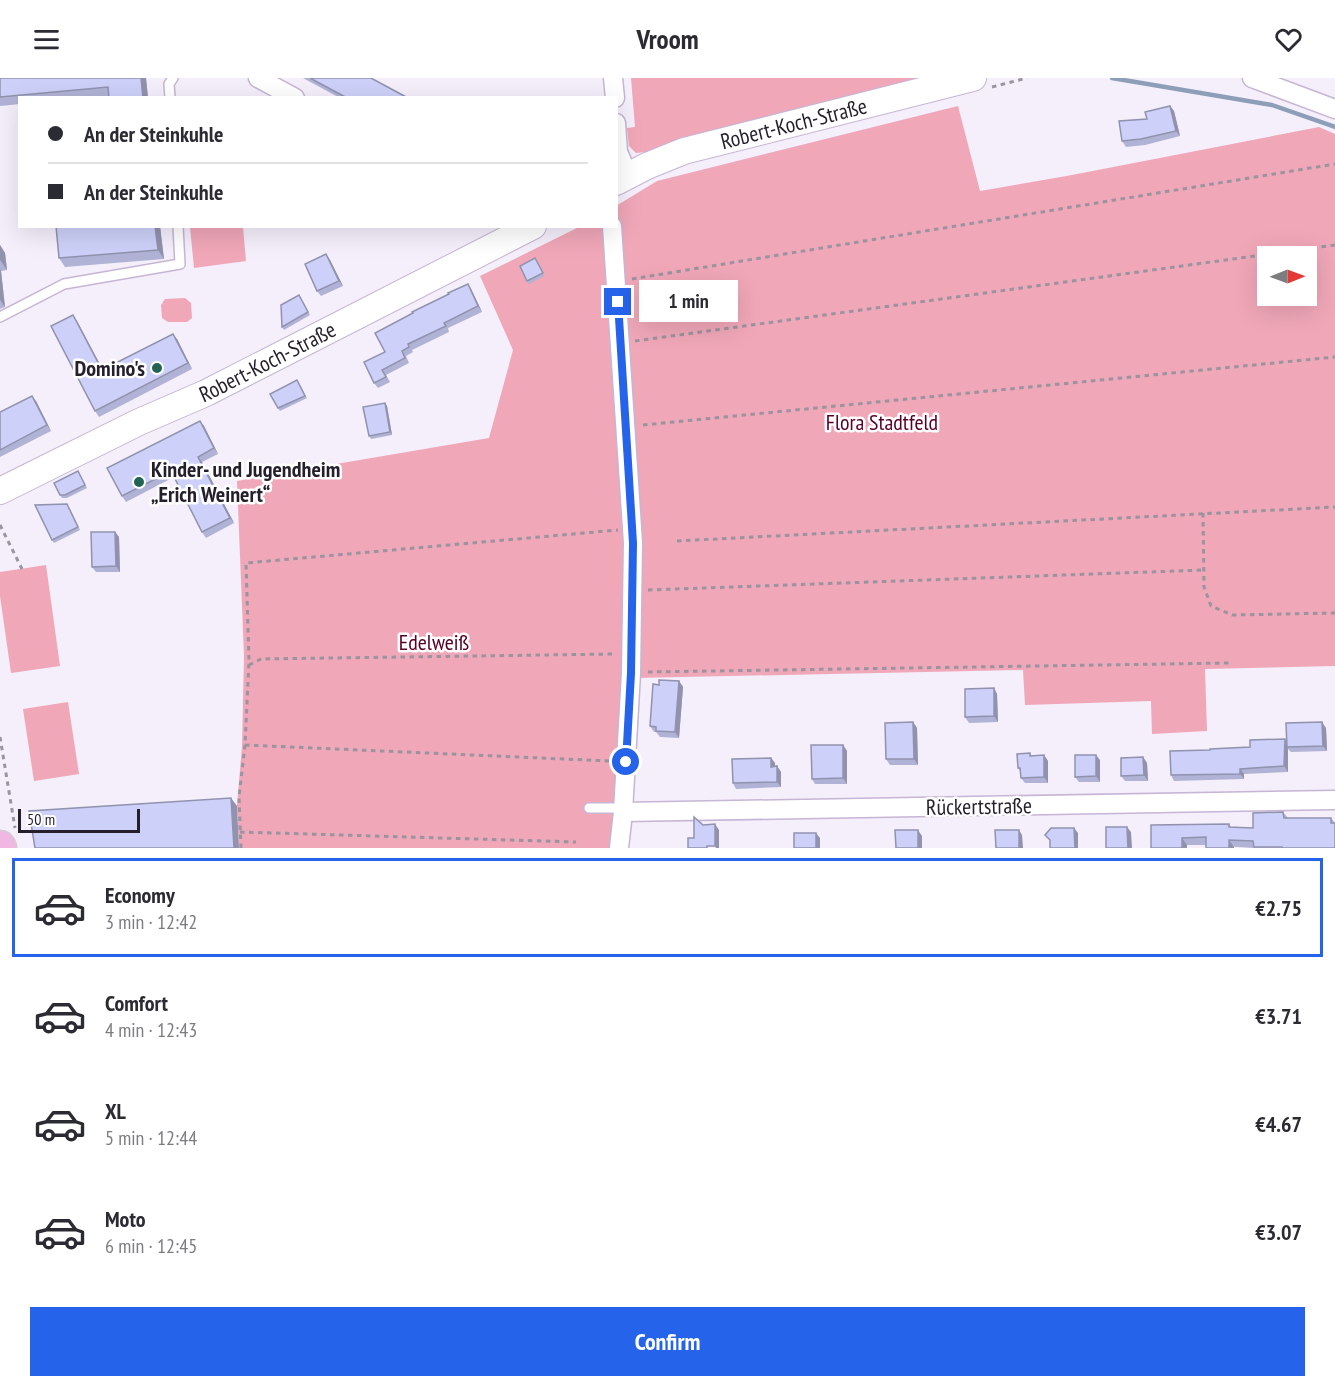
<!DOCTYPE html>
<html lang="en">
<head>
<meta charset="utf-8">
<style>
	:root { --surface:#fff; --page:#f7f7f7; --text:#2b2b33; --muted:#7c7c81; --line:#e1e1e2; --accent:#2563eb }
	body { margin:0; font-family:"PT Sans Narrow",sans-serif; background:var(--page); color:var(--text); height:100vh; display:flex; flex-direction:column; font-size:22px; white-space:nowrap }
	* { box-sizing:border-box; margin:0 }
	p { font-size:20px; color:var(--muted) }
	.icon { flex:none; width:33px; height:33px; fill:none; stroke:currentColor; stroke-width:2; stroke-linecap:round; stroke-linejoin:round }
	.map { position:relative; height:770px; overflow:hidden }
	.drawer { display:flex; flex-direction:column; background:var(--surface); flex:1 }
	.drawer>* { flex:none }
	.guide { position:absolute; left:18px; top:18px; width:600px; height:132px; border-radius:0px; box-shadow:0 6px 24px #0002; display:grid; align-content:center; height:132px; padding:0 30px; background:var(--surface) }
	.needle { width:39px; rotate:89deg }
	.fabs { position:absolute; left:1257px; top:168px; display:grid; gap:12px }
	.fabs a { display:grid; place-items:center; width:60px; height:60px; border-radius:0px; background:var(--surface); box-shadow:0 6px 24px #0002; font-size:30px }
	.scale { position:absolute; left:18px; bottom:15px; width:122px; box-sizing:border-box; padding-left:6px; border:3px solid #251f2b; border-top:0; font-size:16px; line-height:21px; white-space:nowrap; color:#251f2b; -webkit-text-stroke:4px #fff; paint-order:stroke }
	.end { position:absolute; width:27px; height:27px; margin:-14px; border:8px solid #2563eb; background:#fff; box-shadow:0 0 0 3px #fff }
	.from { border-radius:50% }
	.bubble { position:absolute; height:42px; border-radius:0px; background:var(--surface); box-shadow:0 6px 24px #0002; font-size:20px; font-weight:800; line-height:42px; text-align:center }
	.guide b { display:flex; align-items:center; gap:21px; height:57px; font-size:22px }
	.guide b+b { border-top:2px solid var(--line) }
	.guide i { width:15px; height:15px; background:var(--text) }
	ul { padding:10px 0 0; list-style:none }
	li { display:flex; align-items:center; gap:18px; height:99px; margin:0 12px 9px; padding:0 18px; border:3px solid transparent; border-radius:0px }
	li div { flex:1 }
	li b { display:block; font-size:22px }
	li em { font-style:normal; font-weight:800 }
	li.active { border-color:var(--accent) }
	li>.icon { width:54px; height:54px; stroke-width:1.5 }
	.button { display:flex; gap:12px; margin-top:auto; padding:12px 30px }
	.button a { flex:1; height:69px; border-radius:0px; background:var(--accent); color:#fff; font-size:24px; font-weight:800; line-height:69px; text-align:center }
	header { display:flex; justify-content:space-between; align-items:center; height:78px; padding:0 30px; background:var(--surface); font-size:27px; font-weight:800 }
	.map>svg:first-child { display:block }
</style>
</head>
<body>
<header><svg class="icon" aria-label="menu" viewBox="0 0 24 24"><path d="M4 6h16M4 12h16M4 18h16"/></svg>Vroom<svg class="icon" aria-label="heart" viewBox="0 0 24 24"><path d="M12 20l-8-8c-3-5 5-10 8-4 3-6 11-1 8 4z"/></svg></header>
<div class="map">
<svg width="1335" height="770" viewBox="0 0 1335 770">
	<rect width="100%" height="100%" fill="#f5eefb"/>
	<g fill="#f0a7b8" fill-rule="evenodd">
		<polygon points="631,0 921,0 681,61 646,74 636,75 629,68 627,50 635,49"/>
		<path d="M958,28L980,113L1072,97L1319,49L1335,56V588L1205,591L1207,653L1152,656L1151,623L1025,627L1023,592L635,600L616,128L657,103ZM1268,178H1306V218H1268Z"/>
		<polygon points="190,149 243,149 246,183 194,190"/>
		<polygon points="579,149 605,149 626,451 624,576 619,684 611,770 239,770 237,728 242,668 244,578 237,403 489,360 513,272 480,198"/>
		<polygon points="185,220 191,225 192,240 187,244 168,244 162,240 161,227 165,221"/>
		<polygon points="46,487 60,588 11,595 0,518 0,494"/>
		<polygon points="68,624 79,696 34,703 23,631"/>
	</g>
	<g fill="none" stroke-linecap="round" stroke-linejoin="round">
		<polyline stroke="#8c9eb8" stroke-width="4.5" points="1112,0 1272,27 1335,49"/>
		<g stroke="#c6b5d5" stroke-width="12">
			<g id="lane">
				<polyline points="170,20 169,6 173,0"/>
				<polyline points="0,239 64,206 180,186 178,148"/>
				<polyline points="589,730 616,730 623,734"/>
			</g>
		</g>
		<g stroke="#c6b5d5" stroke-width="21">
			<g id="street">
				<polyline points="258,0 295,20"/>
				<polyline points="613,0 615,20"/>
				<polyline points="1252,0 1335,31"/>
				<polyline points="616,45 618,74 628,97"/>
				<polyline points="612,148 633,465 631,595 623,734 619,770"/>
				<polyline points="623,734 1335,722"/>
			</g>
		</g>
		<g stroke="#c6b5d5" stroke-width="28">
			<g id="secondary">
				<path id="s1" d="M616,104L647,88L684,73L973,0"/>
				<path id="s2" d="M0,413L139,344L206,315L533,148"/>
			</g>
		</g>
		<g stroke="#cfced0" stroke-width="33">
			<polyline id="primary" points="0,768 1,770"/>
		</g>
		<g stroke="#9a93a0" stroke-width="3" stroke-dasharray="4.5 4.5" stroke-linecap="butt">
			<polyline points="992,9 1027,0"/>
			<polyline points="632,201 1335,86"/>
			<polyline points="635,263 1335,167"/>
			<polyline points="643,347 1335,279"/>
			<polyline points="1203,435 1204,509 1211,528 1232,537 1335,535"/>
			<polyline points="0,447 22,491"/>
			<polyline points="677,463 1335,429"/>
			<polyline points="648,512 1204,492"/>
			<polyline points="249,587 261,581 615,576"/>
			<polyline points="648,594 1230,585"/>
			<polyline points="0,659 15,750"/>
			<polyline points="245,667 609,683"/>
			<polyline points="240,754 576,764"/>
			<polyline points="241,770 239,719 245,667 249,583 246,485 618,452"/>
		</g>
		<use href="#lane" stroke="#fff" stroke-width="9"/>
		<use href="#street" stroke="#fff" stroke-width="18"/>
		<use href="#secondary" stroke="#fff" stroke-width="26"/>
		<use href="#primary" stroke="#efb7e2" stroke-width="30"/>
	</g>
	<g fill="#b0b3d5">
		<polygon points="0,0 146,0 148,20 109,20 109,18 92,20 20,20 20,26 0,28"/>
		<polygon points="303,0 371,0 408,20 340,20"/>
		<polygon points="1170,28 1174,33 1180,58 1145,67 1126,69 1122,63 1147,41"/>
		<polygon points="56,148 160,148 164,181 65,189 59,180"/>
		<polygon points="0,167 5,175 7,192 1,193 5,229 0,231"/>
		<polygon points="330,182 343,208 321,218 317,213"/>
		<polygon points="537,183 544,198 529,206 527,203"/>
		<polygon points="468,206 471,211 482,234 448,250 449,254 412,272 413,274 406,278 409,285 386,297 390,304 378,310 374,305 385,274 449,216"/>
		<polygon points="299,217 310,237 284,252 282,249"/>
		<polygon points="77,243 103,292 177,261 192,291 99,339 95,333"/>
		<polygon points="299,305 307,320 280,333 278,330"/>
		<polygon points="36,323 51,353 0,379 0,334"/>
		<polygon points="387,328 392,357 371,361 369,358"/>
		<polygon points="200,343 204,348 218,376 202,384 234,445 206,460 202,454 174,399 126,424 122,418"/>
		<polygon points="78,393 87,410 67,420 62,420 60,417"/>
		<polygon points="67,426 80,452 54,465 52,462"/>
		<polygon points="115,454 119,459 120,494 96,494 92,489"/>
		<polygon points="679,603 683,609 679,660 660,659 656,654 654,654 650,648 659,607"/>
		<polygon points="994,610 997,616 998,644 969,645 965,639"/>
		<polygon points="913,644 917,650 918,687 890,687 886,681"/>
		<polygon points="1326,650 1327,673 1291,674 1288,671 1288,694 1244,696 1244,701 1174,703 1171,697 1210,672 1250,669 1287,665"/>
		<polygon points="843,667 847,673 847,706 815,706 812,701"/>
		<polygon points="1030,675 1032,678 1044,677 1048,683 1048,705 1025,705 1021,700 1021,694 1018,690"/>
		<polygon points="1143,679 1147,685 1148,703 1125,703 1121,698"/>
		<polygon points="771,680 775,685 775,688 777,688 781,694 781,709 736,711 733,705"/>
		<polygon points="1100,682 1100,704 1079,704 1075,699"/>
		<polygon points="1283,734 1288,740 1331,740 1335,745 1335,770 1254,770 1206,767 1187,767 1187,770 1151,770 1229,746 1231,749 1253,750"/>
	</g>
	<g fill="#9092ae">
		<polygon points="141,0 146,0 148,20 143,20"/>
		<polygon points="1170,28 1174,33 1180,58 1176,53"/>
		<polygon points="155,148 160,148 164,181 158,172"/>
		<polygon points="0,167 5,175 7,192 0,182"/>
		<polygon points="326,176 330,182 343,208 339,203"/>
		<polygon points="0,191 1,193 5,229 0,222"/>
		<polygon points="468,206 471,211 482,234 478,228"/>
		<polygon points="73,237 77,243 106,298 102,292"/>
		<polygon points="173,256 177,261 192,291 188,285"/>
		<polygon points="32,318 36,323 51,353 47,347"/>
		<polygon points="385,325 387,328 392,357 390,354"/>
		<polygon points="200,343 204,348 218,376 214,370"/>
		<polygon points="198,379 202,384 234,445 230,440"/>
		<polygon points="115,454 119,459 120,494 116,488"/>
		<polygon points="679,603 683,609 679,660 675,654"/>
		<polygon points="994,610 997,616 998,644 994,638"/>
		<polygon points="913,644 917,650 918,687 914,681"/>
		<polygon points="1322,644 1326,650 1327,673 1323,668"/>
		<polygon points="1285,661 1288,667 1287,669 1288,671 1288,694 1284,688"/>
		<polygon points="843,667 847,673 847,706 843,700"/>
		<polygon points="1044,677 1048,683 1048,705 1044,699"/>
		<polygon points="1096,677 1100,682 1100,704 1096,698"/>
		<polygon points="1143,679 1147,685 1148,703 1144,697"/>
		<polygon points="771,680 775,685 775,694 771,689"/>
		<polygon points="777,688 781,694 781,709 777,704"/>
		<polygon points="1240,691 1244,696 1244,701 1240,696"/>
		<polygon points="231,720 237,728 239,770 234,770"/>
		<polygon points="715,746 719,752 719,770 716,770 715,768"/>
		<polygon points="1127,749 1131,754 1132,770 1128,770"/>
		<polygon points="1074,750 1078,755 1078,770 1075,770"/>
		<polygon points="918,752 922,758 922,770 918,770"/>
		<polygon points="1019,752 1022,757 1023,770 1019,770"/>
		<polygon points="816,755 820,760 820,770 816,770"/>
		<polygon points="1182,760 1187,767 1187,770 1182,770"/>
		<polygon points="1229,762 1234,769 1234,770 1229,770"/>
	</g>
	<g fill="#cdd0f8" stroke="#9092ae" stroke-width="1.5">
		<polygon points="0,0 141,0 143,20 109,20 108,9 0,19"/>
		<polygon points="310,0 371,0 408,20 347,20"/>
		<polygon points="1170,28 1176,53 1141,61 1122,63 1119,43 1147,41 1145,34"/>
		<polygon points="56,148 155,148 158,172 59,180"/>
		<polygon points="326,176 339,203 317,213 305,186"/>
		<polygon points="535,180 543,195 527,203 520,188"/>
		<polygon points="468,206 478,228 444,245 446,248 408,266 409,269 402,273 405,280 382,292 386,299 374,305 364,284 385,274 375,255 413,235 412,234 449,216 448,215"/>
		<polygon points="299,217 308,234 282,249 281,227"/>
		<polygon points="73,237 102,292 173,256 188,285 95,333 51,248"/>
		<polygon points="297,302 305,318 278,330 270,316"/>
		<polygon points="32,318 47,347 0,372 0,334"/>
		<polygon points="385,325 390,354 369,358 363,329"/>
		<polygon points="200,343 214,370 198,379 230,440 202,454 171,393 122,418 107,390"/>
		<polygon points="78,393 85,407 65,417 60,417 54,405"/>
		<polygon points="67,426 78,449 52,462 35,427"/>
		<polygon points="91,454 115,454 116,488 92,489"/>
		<polygon points="659,602 679,603 675,654 656,653 656,649 650,648 653,606 659,607"/>
		<polygon points="994,610 994,638 965,639 965,611"/>
		<polygon points="913,644 914,681 886,681 885,645"/>
		<polygon points="1322,644 1323,668 1287,669 1286,645"/>
		<polygon points="1285,661 1284,688 1240,691 1240,696 1171,697 1170,673 1210,672 1210,671 1250,669 1250,662"/>
		<polygon points="811,667 843,667 843,700 812,701"/>
		<polygon points="1030,675 1030,678 1044,677 1044,699 1021,700 1020,690 1018,690 1017,676"/>
		<polygon points="1075,677 1096,677 1096,698 1075,699"/>
		<polygon points="1143,679 1144,697 1121,698 1121,680"/>
		<polygon points="771,680 771,689 777,688 777,704 733,705 732,681"/>
		<polygon points="231,720 234,770 35,770 29,733"/>
		<polygon points="1283,734 1284,740 1331,740 1331,745 1335,745 1335,770 1282,770 1282,769 1254,769 1253,763 1229,762 1229,770 1206,770 1206,759 1182,760 1182,770 1151,770 1151,747 1229,746 1229,749 1253,750 1253,735"/>
		<polygon points="694,739 703,747 715,746 715,768 707,768 707,770 688,770 688,760 694,760"/>
		<polygon points="1106,749 1127,749 1128,770 1106,770"/>
		<polygon points="1051,750 1074,750 1075,770 1050,770 1050,762 1045,757"/>
		<polygon points="895,752 918,752 918,770 896,770"/>
		<polygon points="995,752 1019,752 1019,770 996,770"/>
		<rect x="794" y="755" width="22" height="15"/>
	</g>
	<g fill="none" stroke-linecap="round" stroke-linejoin="round">
		<polyline stroke="#2563eb" stroke-width="8" points="618,224 633,465 631,595 626,684"/>
	</g>
	<g fill="#236351" stroke="#fff" stroke-width="2">
		<circle cx="157" cy="290" r="6"/>
		<circle cx="139" cy="404" r="6"/>
	</g>
	<g text-anchor="middle" dominant-baseline="central" stroke-width="5" stroke-linejoin="round" paint-order="stroke">
		<g font-size="22" fill="#251f2b" stroke="#fff">
			<text stroke="none"><textPath href="#s1" startOffset="188">Robert-Koch-Straße</textPath></text>
			<text stroke="none"><textPath href="#s2" startOffset="297">Robert-Koch-Straße</textPath></text>
			<text transform="translate(979 728) rotate(-1)">Rückertstraße</text>
		</g>
		<g font-size="22" font-weight="bold" fill="#251f2b" stroke="#fff" text-anchor="end">
			<text x="145" y="290">Domino's</text>
			<text x="151" y="391" text-anchor="start">Kinder- und Jugendheim<tspan x="151" dy="25">„Erich Weinert“</tspan></text>
		</g>
		<g font-size="22" fill="#580025" stroke="#fff">
			<text x="882" y="344">Flora Stadtfeld</text>
			<text x="434" y="564">Edelweiß</text>
		</g>
	</g>
</svg>
<div class="fabs">
<a><svg class="needle" viewBox="-14 -14 28 28"><path d="M0-13l5 13h-10z" fill="#e53935"/><path d="M0 13l5-13h-10z" fill="#7c7c81"/></svg></a>
</div>
<div class="scale">50 m</div>
<i class="end from" style="left:626px;top:684px"></i>
<i class="end" style="left:618px;top:224px"></i>
<div class="bubble" style="left:639px;top:202px;width:99px">1 min</div>
<div class="guide">
<b><i class="from"></i>An der Steinkuhle</b>
<b><i></i>An der Steinkuhle</b>
</div>
</div>
<section class="drawer">
<ul>
<li class="active"><svg class="icon" aria-label="car" viewBox="0 0 24 24"><path d="M5 17H2v-5l4-1 3-4h7l3 4 3 1v5h-3M9 17h6M6 11h13"/><circle cx="7" cy="17" r="2"/><circle cx="17" cy="17" r="2"/></svg><div><b>Economy</b><p>3 min · 12:42</p></div><em>€2.75</em></li>
<li><svg class="icon" aria-label="car" viewBox="0 0 24 24"><path d="M5 17H2v-5l4-1 3-4h7l3 4 3 1v5h-3M9 17h6M6 11h13"/><circle cx="7" cy="17" r="2"/><circle cx="17" cy="17" r="2"/></svg><div><b>Comfort</b><p>4 min · 12:43</p></div><em>€3.71</em></li>
<li><svg class="icon" aria-label="car" viewBox="0 0 24 24"><path d="M5 17H2v-5l4-1 3-4h7l3 4 3 1v5h-3M9 17h6M6 11h13"/><circle cx="7" cy="17" r="2"/><circle cx="17" cy="17" r="2"/></svg><div><b>XL</b><p>5 min · 12:44</p></div><em>€4.67</em></li>
<li><svg class="icon" aria-label="car" viewBox="0 0 24 24"><path d="M5 17H2v-5l4-1 3-4h7l3 4 3 1v5h-3M9 17h6M6 11h13"/><circle cx="7" cy="17" r="2"/><circle cx="17" cy="17" r="2"/></svg><div><b>Moto</b><p>6 min · 12:45</p></div><em>€3.07</em></li>
</ul>
<div class="button"><a>Confirm</a></div>
</section>
</body>
</html>
